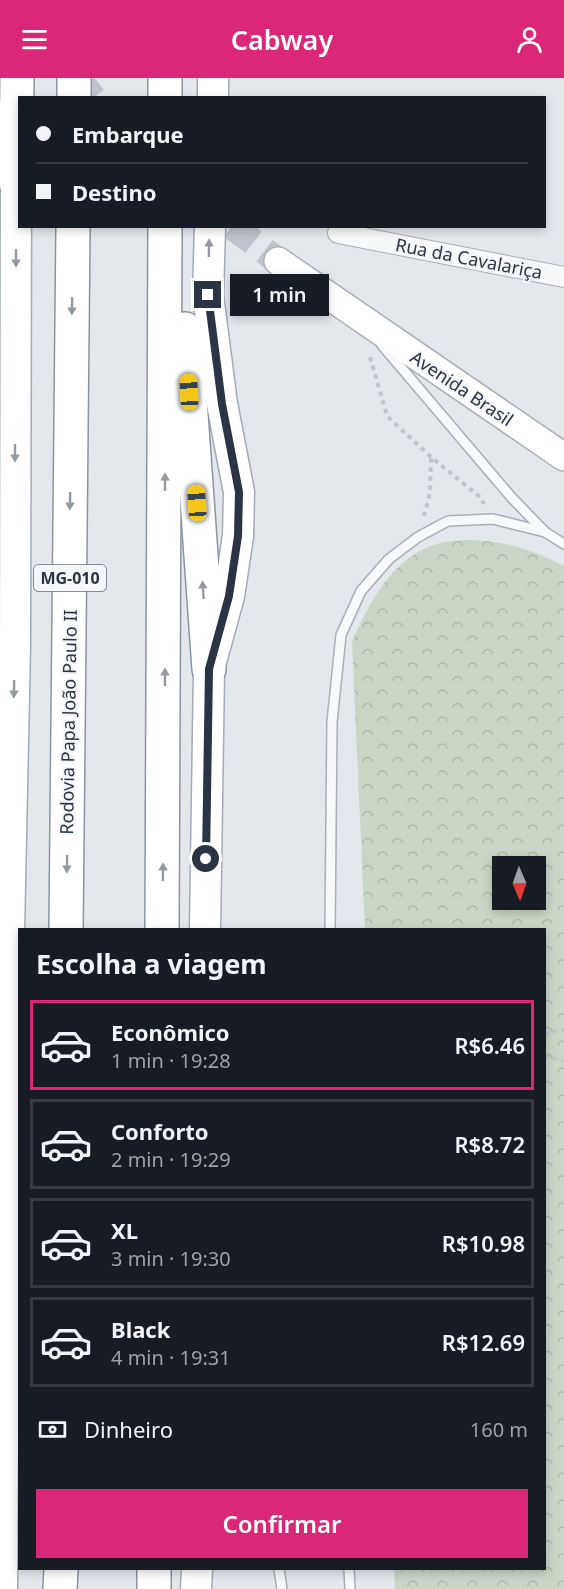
<!DOCTYPE html>
<html lang="pt">
<head>
<meta charset="utf-8">
<style>
	:root { --surface:#171b24; --page:#20242c; --text:#f1f3f6; --muted:#9ea1a6; --line:#363941; --accent:#db2777 }
	body { margin:0; font-family:"Noto Sans",sans-serif; background:var(--page); color:var(--text); height:100vh; display:flex; flex-direction:column; font-size:22px; white-space:nowrap }
	* { box-sizing:border-box; margin:0 }
	p { font-size:20px; color:var(--muted) }
	.icon { flex:none; width:33px; height:33px; fill:none; stroke:currentColor; stroke-width:2; stroke-linecap:round; stroke-linejoin:round }
	.map { position:relative; flex:1; overflow:hidden }
	.sheet { position:absolute; left:18px; top:850px; width:528px; height:642px; display:flex; flex-direction:column; background:var(--surface); border-radius:0px; box-shadow:0 3px 9px #0003 }
	.sheet>* { flex:none }
	.top-card { position:absolute; left:18px; top:18px; width:528px; height:132px; border-radius:0px; box-shadow:0 3px 9px #0003; display:grid; align-content:center; height:132px; padding:0 18px; background:var(--surface) }
	.needle { width:39px; rotate:178deg }
	.tools { position:absolute; left:492px; top:778px; display:grid; gap:12px }
	.tools a { display:grid; place-items:center; width:54px; height:54px; border-radius:0px; background:var(--surface); box-shadow:0 3px 9px #0003; font-size:30px }
	.end { position:absolute; width:27px; height:27px; margin:-14px; border:8px solid #2b3445; background:#fff; box-shadow:0 0 0 3px #fff }
	.from { border-radius:50% }
	.bubble { position:absolute; height:42px; border-radius:0px; background:var(--surface); box-shadow:0 3px 9px #0003; font-size:20px; font-weight:600; line-height:42px; text-align:center }
	.car { position:absolute; width:18px; height:36px; margin:-18px -9px; border-radius:8px; box-shadow:0 0 4px 2px #0007; background:linear-gradient(#f5c518 24%,#345 0 40%,#f5c518 0 76%,#345 0 86%,#f5c518 0) }
	.top-card b { display:flex; align-items:center; gap:21px; height:57px; font-size:22px }
	.top-card b+b { border-top:2px solid var(--line) }
	.top-card i { width:15px; height:15px; background:var(--text) }
	ul { padding:0; list-style:none }
	li { display:flex; align-items:center; gap:18px; height:90px; margin:0 12px 9px; padding:0 6px; border:3px solid var(--line); border-radius:0px }
	li div { flex:1 }
	li b { display:block; font-size:22px }
	li em { font-style:normal; font-weight:600 }
	li.current { border-color:var(--accent) }
	li>.icon { width:54px; height:54px; stroke-width:1.5 }
	h2 { padding:0 18px; font-size:27px; line-height:72px }
	.pay { display:flex; align-items:center; gap:15px; height:66px; padding:0 18px; font-size:22px }
	.pay p { margin-inline-start:auto }
	.primary-button { display:flex; gap:12px; margin-top:auto; padding:12px 18px }
	.primary-button a { flex:1; height:69px; border-radius:0px; background:var(--accent); color:#fff; font-size:24px; font-weight:600; line-height:69px; text-align:center }
	header { display:flex; justify-content:space-between; align-items:center; height:78px; padding:0 18px; background:var(--accent); color:#fff; font-size:27px; font-weight:600 }
	.map>svg:first-child { display:block }
</style>
</head>
<body>
<header><svg class="icon" aria-label="menu" viewBox="0 0 24 24"><path d="M4 6h16M4 12h16M4 18h16"/></svg>Cabway<svg class="icon" aria-label="person" viewBox="0 0 24 24"><circle cx="12" cy="8" r="4"/><path d="M4 21q1-7 8-7t8 7"/></svg></header>
<div class="map">
<svg width="564" height="1511" viewBox="0 0 564 1511">
	<defs>
		<pattern id="forest-crowns" width="20" height="18" patternUnits="userSpaceOnUse" patternTransform="scale(1.5)"><rect width="20" height="18" fill="#c9d6c5"/><path d="M2 6a3 3 0 1 1 6 0M12 15a3 3 0 1 1 6 0" fill="none" stroke="#adb8ab"/></pattern>
	</defs>
	<rect width="100%" height="100%" fill="#e4e7ec"/>
	<path fill="url(#forest-crowns)" fill-rule="evenodd" d="M468,462C506,463 531,471 564,488V1511H395L394,1491H544V852H365L352,564C370,523 394,477 440,465C449,463 459,463 468,462ZM502,789H536V822H502Z"/>
	<g fill="none" stroke-linecap="round" stroke-linejoin="round">
		<g stroke="#bfc3cb" stroke-width="27" stroke-dasharray="27 14" stroke-linecap="butt">
			<polyline points="78,0 93,20"/>
			<polyline points="232,148 278,183"/>
		</g>
		<g stroke="#a9aeb7" stroke-width="12">
			<g id="lane">
				<polyline points="382,267 512,420 545,454 564,466"/>
				<polyline points="330,852 332,644 341,557 361,513 389,481 418,459 448,443 493,441 545,454"/>
				<polyline points="279,1491 282,1511"/>
				<polyline points="349,1491 350,1511"/>
			</g>
		</g>
		<g stroke="#a9aeb7" stroke-width="22">
			<polyline id="street" points="338,155 564,199"/>
		</g>
		<g stroke="#a9aeb7" stroke-width="30">
			<polyline id="secondary" points="278,183 564,379"/>
		</g>
		<g stroke="#a3abb8" stroke-width="33">
			<g id="primary">
				<polyline points="213,20 213,0"/>
				<polyline points="0,39 16,105 15,568 5,1043 2,1511"/>
				<polyline points="205,852 209,591 229,518 238,458 239,414 222,326 208,217 210,148"/>
				<polyline points="196,1511 197,1491"/>
			</g>
		</g>
		<g stroke="#8b94a3" stroke-width="36">
			<g id="highway">
				<polyline points="165,0 165,20"/>
				<polyline points="74,20 74,0"/>
				<polyline points="16,105 17,0"/>
				<polyline points="185,251 209,591"/>
				<polyline points="66,852 73,148"/>
				<polyline points="162,852 165,148"/>
				<polyline points="60,1511 61,1491"/>
				<polyline points="154,1511 154,1491"/>
			</g>
		</g>
		<g stroke="#c2c5cb" stroke-width="4" stroke-dasharray="4.5 4.5" stroke-linecap="butt">
			<polyline points="370,279 387,338 431,379 480,419 484,426"/>
			<polyline points="424,438 430,415 431,380"/>
			<polyline points="544,957 564,951"/>
			<polyline points="544,978 564,983"/>
		</g>
		<use href="#lane" stroke="#f7f8fa" stroke-width="9"/>
		<use href="#street" stroke="#f7f8fa" stroke-width="20"/>
		<use href="#secondary" stroke="#fff" stroke-width="27"/>
		<use href="#primary" stroke="#fff" stroke-width="30"/>
		<use href="#highway" stroke="#fff" stroke-width="33"/>
	</g>
	<defs><path id="oneway-solid" d="M-6-.8H1V-3.2L6.5 0L1 3.2V.8H-6Z" transform="scale(1.5)"/></defs>
	<g fill="#959aa2">
		<use href="#oneway-solid" transform="translate(209 170) rotate(-89)"/>
		<use href="#oneway-solid" transform="translate(16 180) rotate(90)"/>
		<use href="#oneway-solid" transform="translate(72 228) rotate(91)"/>
		<use href="#oneway-solid" transform="translate(15 375) rotate(90)"/>
		<use href="#oneway-solid" transform="translate(165 404) rotate(-90)"/>
		<use href="#oneway-solid" transform="translate(70 423) rotate(91)"/>
		<use href="#oneway-solid" transform="translate(203 512) rotate(-94)"/>
		<use href="#oneway-solid" transform="translate(165 599) rotate(-90)"/>
		<use href="#oneway-solid" transform="translate(14 611) rotate(91)"/>
		<use href="#oneway-solid" transform="translate(67 786) rotate(91)"/>
		<use href="#oneway-solid" transform="translate(163 794) rotate(-89)"/>
	</g>
	<g fill="none" stroke-linecap="round" stroke-linejoin="round">
		<polyline stroke="#2b3445" stroke-width="8" points="206,781 209,591 229,518 238,458 239,414 222,326 208,217"/>
	</g>
	<g text-anchor="middle" dominant-baseline="central" stroke-width="4.5" stroke-linejoin="round" paint-order="stroke">
		<rect fill="#f4f6f9" stroke="#676e7b" stroke-width="1.5" x="34" y="487" width="72" height="26" rx="4.5"/>
		<g font-size="16" font-weight="bold" fill="#2b3445">
			<text x="70" y="500">MG-010</text>
		</g>
		<g font-size="18" fill="#2b3445" stroke="#f4f6f9">
			<text transform="translate(469 180) rotate(11)">Rua da Cavalariça</text>
			<text transform="translate(462 310) rotate(34)">Avenida Brasil</text>
			<text transform="translate(68 644) rotate(-89)">Rodovia Papa João Paulo II</text>
		</g>
	</g>
</svg>
<div class="tools">
<a><svg class="needle" viewBox="-14 -14 28 28"><path d="M0-13l5 13h-10z" fill="#e53935"/><path d="M0 13l5-13h-10z" fill="#9ea1a6"/></svg></a>
</div>
<i class="end from" style="left:206px;top:781px"></i>
<i class="end" style="left:208px;top:217px"></i>
<div class="bubble" style="left:230px;top:196px;width:99px">1 min</div>
<i class="car" style="left:189px;top:314px;rotate:357deg"></i>
<i class="car" style="left:197px;top:425px;rotate:356deg"></i>
<div class="top-card">
<b><i class="from"></i>Embarque</b>
<b><i></i>Destino</b>
</div>
<section class="sheet">
<h2>Escolha a viagem</h2>
<ul>
<li class="current"><svg class="icon" aria-label="car" viewBox="0 0 24 24"><path d="M5 17H2v-5l4-1 3-4h7l3 4 3 1v5h-3M9 17h6M6 11h13"/><circle cx="7" cy="17" r="2"/><circle cx="17" cy="17" r="2"/></svg><div><b>Econômico</b><p>1 min · 19:28</p></div><em>R$6.46</em></li>
<li><svg class="icon" aria-label="car" viewBox="0 0 24 24"><path d="M5 17H2v-5l4-1 3-4h7l3 4 3 1v5h-3M9 17h6M6 11h13"/><circle cx="7" cy="17" r="2"/><circle cx="17" cy="17" r="2"/></svg><div><b>Conforto</b><p>2 min · 19:29</p></div><em>R$8.72</em></li>
<li><svg class="icon" aria-label="car" viewBox="0 0 24 24"><path d="M5 17H2v-5l4-1 3-4h7l3 4 3 1v5h-3M9 17h6M6 11h13"/><circle cx="7" cy="17" r="2"/><circle cx="17" cy="17" r="2"/></svg><div><b>XL</b><p>3 min · 19:30</p></div><em>R$10.98</em></li>
<li><svg class="icon" aria-label="car" viewBox="0 0 24 24"><path d="M5 17H2v-5l4-1 3-4h7l3 4 3 1v5h-3M9 17h6M6 11h13"/><circle cx="7" cy="17" r="2"/><circle cx="17" cy="17" r="2"/></svg><div><b>Black</b><p>4 min · 19:31</p></div><em>R$12.69</em></li>
</ul>
<div class="pay"><svg class="icon" aria-label="cash" viewBox="0 0 24 24"><path d="M3 7h18v10H3z"/><circle cx="12" cy="12" r="2"/></svg>Dinheiro<p>160 m</p></div>
<div class="primary-button"><a>Confirmar</a></div>
</section>
</div>
</body>
</html>
